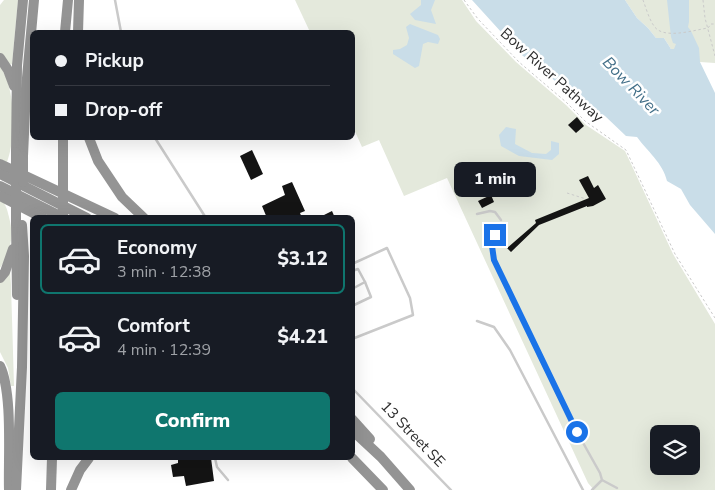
<!DOCTYPE html>
<html lang="en">
<head>
<meta charset="utf-8">
<style>
	:root { --surface:#171b24; --page:#242831; --text:#f1f3f6; --muted:#9ea1a6; --line:#363941; --accent:#0f766e }
	body { margin:0; font-family:"Nunito Sans",sans-serif; background:var(--page); color:var(--text); height:100vh; display:flex; flex-direction:column; font-size:19px; white-space:nowrap }
	* { box-sizing:border-box; margin:0 }
	p { font-size:16px; color:var(--muted) }
	.icon { flex:none; width:28px; height:28px; fill:none; stroke:currentColor; stroke-width:2; stroke-linecap:round; stroke-linejoin:round }
	.map { position:relative; flex:1; overflow:hidden }
	.panel { position:absolute; left:30px; top:215px; width:325px; height:245px; display:flex; flex-direction:column; background:var(--surface); border-radius:8px; box-shadow:0 5px 20px #0002 }
	.panel>* { flex:none }
	.hud { position:absolute; left:30px; top:30px; width:325px; height:110px; border-radius:8px; box-shadow:0 5px 20px #0002; display:grid; align-content:center; height:110px; padding:0 25px; background:var(--surface) }
	.controls { position:absolute; left:650px; top:425px; display:grid; gap:10px }
	.controls a { display:grid; place-items:center; width:50px; height:50px; border-radius:8px; background:var(--surface); box-shadow:0 5px 20px #0002; font-size:25px }
	.end { position:absolute; width:22px; height:22px; margin:-11px; border:6px solid #1a73e8; background:#fff; box-shadow:0 0 0 2px #fff }
	.from { border-radius:50% }
	.bubble { position:absolute; height:35px; border-radius:8px; background:var(--surface); box-shadow:0 5px 20px #0002; font-size:16px; font-weight:800; line-height:35px; text-align:center }
	.hud b { display:flex; align-items:center; gap:18px; height:48px; font-size:19px }
	.hud b+b { border-top:1px solid var(--line) }
	.hud i { width:12px; height:12px; background:var(--text) }
	ul { padding:9px 0 0; list-style:none }
	li { display:flex; align-items:center; gap:15px; height:70px; margin:0 10px 8px; padding:0 15px; border:2px solid transparent; border-radius:8px }
	li div { flex:1 }
	li b { display:block; font-size:19px }
	li em { font-style:normal; font-weight:800 }
	li.current { border-color:var(--accent) }
	li>.icon { width:45px; height:45px; stroke-width:1.5 }
	.cta { display:flex; gap:10px; margin-top:auto; padding:10px 25px }
	.cta a { flex:1; height:58px; border-radius:8px; background:var(--accent); color:#fff; font-size:20px; font-weight:800; line-height:58px; text-align:center }
	.map>svg:first-child { display:block }
</style>
</head>
<body>
<div class="map">
<svg width="715" height="490" viewBox="0 0 715 490">
	<rect width="100%" height="100%" fill="#fff"/>
	<g fill="#e4e9dc" fill-rule="evenodd">
		<polygon points="4,0 18,0 12,64 9,65 0,55 0,5"/>
		<path d="M295,0H462L476,21L516,62L566,105L586,125L625,151L673,254L715,324V490H594L588,483L447,178L404,196L379,140L362,147L353,127L352,32H310ZM659,434H691V466H659Z"/>
		<polygon points="625,0 715,0 715,63 700,62 674,49 671,49 664,38 656,38 648,28 637,18"/>
		<path d="M0,66C16,89 16,137 7,162L0,159Z"/>
		<path d="M0,199C6,204 7,209 9,217C14,236 11,252 0,268Z"/>
		<polygon points="10,270 11,285 14,386 11,386 8,368 0,352 0,282"/>
	</g>
	<g fill="#c9dde8">
		<polygon points="421,0 435,0 431,10 436,24 415,20 410,14 421,5"/>
		<path d="M472,0H625L637,18L648,28L656,38H664L671,49H674L676,44L673,43L671,37L667,0H689V22L688,27L691,31L699,48L700,62L715,93V234L690,205L681,189L667,181C663,163 647,151 637,137L626,136L605,116L590,111L573,95L518,52L513,46L510,36L502,33Z"/>
		<polygon points="410,24 438,35 440,39 438,44 428,42 423,44 419,66 415,68 393,54 393,50 400,49 407,45 409,38 406,27"/>
		<polygon points="506,127 516,129 515,144 532,153 546,154 551,150 551,141 559,143 559,154 552,160 519,156 501,146 499,135"/>
	</g>
	<g fill="#141414">
		<polygon points="577,117 584,126 576,133 568,125"/>
		<polygon points="252,150 263,174 251,180 240,156"/>
		<polygon points="588,176 594,188 598,185 606,199 593,206 587,207 587,206 539,225 511,252 507,248 536,223 535,220 589,198 579,180"/>
		<polygon points="478,181 483,193 474,197 469,185"/>
		<polygon points="292,182 305,211 300,213 302,218 267,218 262,206 285,195 282,186"/>
		<polygon points="491,195 494,202 482,208 478,201"/>
		<polygon points="332,211 335,218 318,218"/>
		<polygon points="178,458 211,458 214,481 186,486 184,476 173,477 171,465 178,463"/>
	</g>
	<g fill="none" stroke-linecap="round" stroke-linejoin="round">
		<g stroke="#cacaca" stroke-width="1" stroke-dasharray="2.5 2.5" stroke-linecap="butt">
			<polyline points="464,0 478,19 519,62 566,102 585,121 626,150 675,254 715,318"/>
			<path d="M643,0C646,8 649,19 654,26C663,40 694,30 708,28L711,24H715"/>
			<polyline points="703,0 705,18 715,56"/>
			<polyline points="567,193 586,199"/>
		</g>
		<g stroke="#cacaca" stroke-width="2.5">
			<polyline points="115,0 121,32"/>
			<polyline points="155,138 206,218"/>
			<polyline points="477,214 490,211 495,212 501,220"/>
			<polyline points="495,235 492,246 494,260 577,432 600,473 602,480 592,490"/>
			<polyline points="352,264 387,248 410,298 413,315 352,339"/>
			<polyline points="352,271 358,269 365,282 352,289"/>
			<polyline points="352,306 371,297 365,282"/>
			<polyline points="477,321 494,327 510,350 583,490"/>
			<polyline points="352,388 451,490"/>
			<polyline points="215,458 217,467 228,480"/>
			<polyline points="602,480 617,488"/>
		</g>
		<g stroke="#949494" stroke-width="10">
			<polyline points="65,32 68,0"/>
			<polyline points="78,32 79,0"/>
			<polyline points="0,58 8,70 14,86"/>
			<polyline points="63,138 63,159"/>
			<polyline points="89,138 98,161 122,197 144,218"/>
			<polyline points="16,152 17,65 23,0"/>
			<polyline points="23,156 26,89 34,0"/>
			<polyline points="0,164 115,218"/>
			<polyline points="0,174 87,218"/>
			<polyline points="0,186 64,218"/>
			<polyline points="0,196 43,218"/>
			<polyline points="16,223 17,295"/>
			<polyline points="0,278 5,272 13,249"/>
			<path d="M0,366C13,393 8,459 9,490"/>
			<polyline points="352,419 370,439"/>
			<polyline points="352,430 381,457 410,490"/>
			<polyline points="352,458 383,490"/>
			<polyline points="16,490 22,367 24,256 22,225"/>
			<polyline points="51,490 52,458"/>
			<polyline points="71,490 80,470 89,458"/>
		</g>
		<g stroke="#949494" stroke-width="10">
			<polyline points="16,152 16,223"/>
			<polyline points="63,159 63,218"/>
			<polyline points="23,182 23,156"/>
		</g>
	</g>
	<g fill="none" stroke-linecap="round" stroke-linejoin="round">
		<polyline stroke="#1a73e8" stroke-width="6" points="495,235 492,246 494,260 577,432"/>
	</g>
	<g text-anchor="middle" dominant-baseline="central" stroke-width="5" stroke-linejoin="round" paint-order="stroke">
		<g font-size="15" fill="#2d2d2d" stroke="#fff">
			<text transform="translate(552 75) rotate(42)">Bow River Pathway</text>
			<text transform="translate(413 434) rotate(46)">13 Street SE</text>
		</g>
		<g font-size="16" font-style="italic" fill="#426f88" stroke="#fff">
			<text transform="translate(631 86) rotate(46)">Bow River</text>
		</g>
	</g>
</svg>
<div class="controls">
<a><svg class="icon" aria-label="layers" viewBox="0 0 24 24"><path d="M12 4l9 5-9 5-9-5zM3 14l9 5 9-5"/></svg></a>
</div>
<i class="end from" style="left:577px;top:432px"></i>
<i class="end" style="left:495px;top:235px"></i>
<div class="bubble" style="left:454px;top:162px;width:82px">1 min</div>
<div class="hud">
<b><i class="from"></i>Pickup</b>
<b><i></i>Drop-off</b>
</div>
<section class="panel">
<ul>
<li class="current"><svg class="icon" aria-label="car" viewBox="0 0 24 24"><path d="M5 17H2v-5l4-1 3-4h7l3 4 3 1v5h-3M9 17h6M6 11h13"/><circle cx="7" cy="17" r="2"/><circle cx="17" cy="17" r="2"/></svg><div><b>Economy</b><p>3 min · 12:38</p></div><em>$3.12</em></li>
<li><svg class="icon" aria-label="car" viewBox="0 0 24 24"><path d="M5 17H2v-5l4-1 3-4h7l3 4 3 1v5h-3M9 17h6M6 11h13"/><circle cx="7" cy="17" r="2"/><circle cx="17" cy="17" r="2"/></svg><div><b>Comfort</b><p>4 min · 12:39</p></div><em>$4.21</em></li>
</ul>
<div class="cta"><a>Confirm</a></div>
</section>
</div>
</body>
</html>
